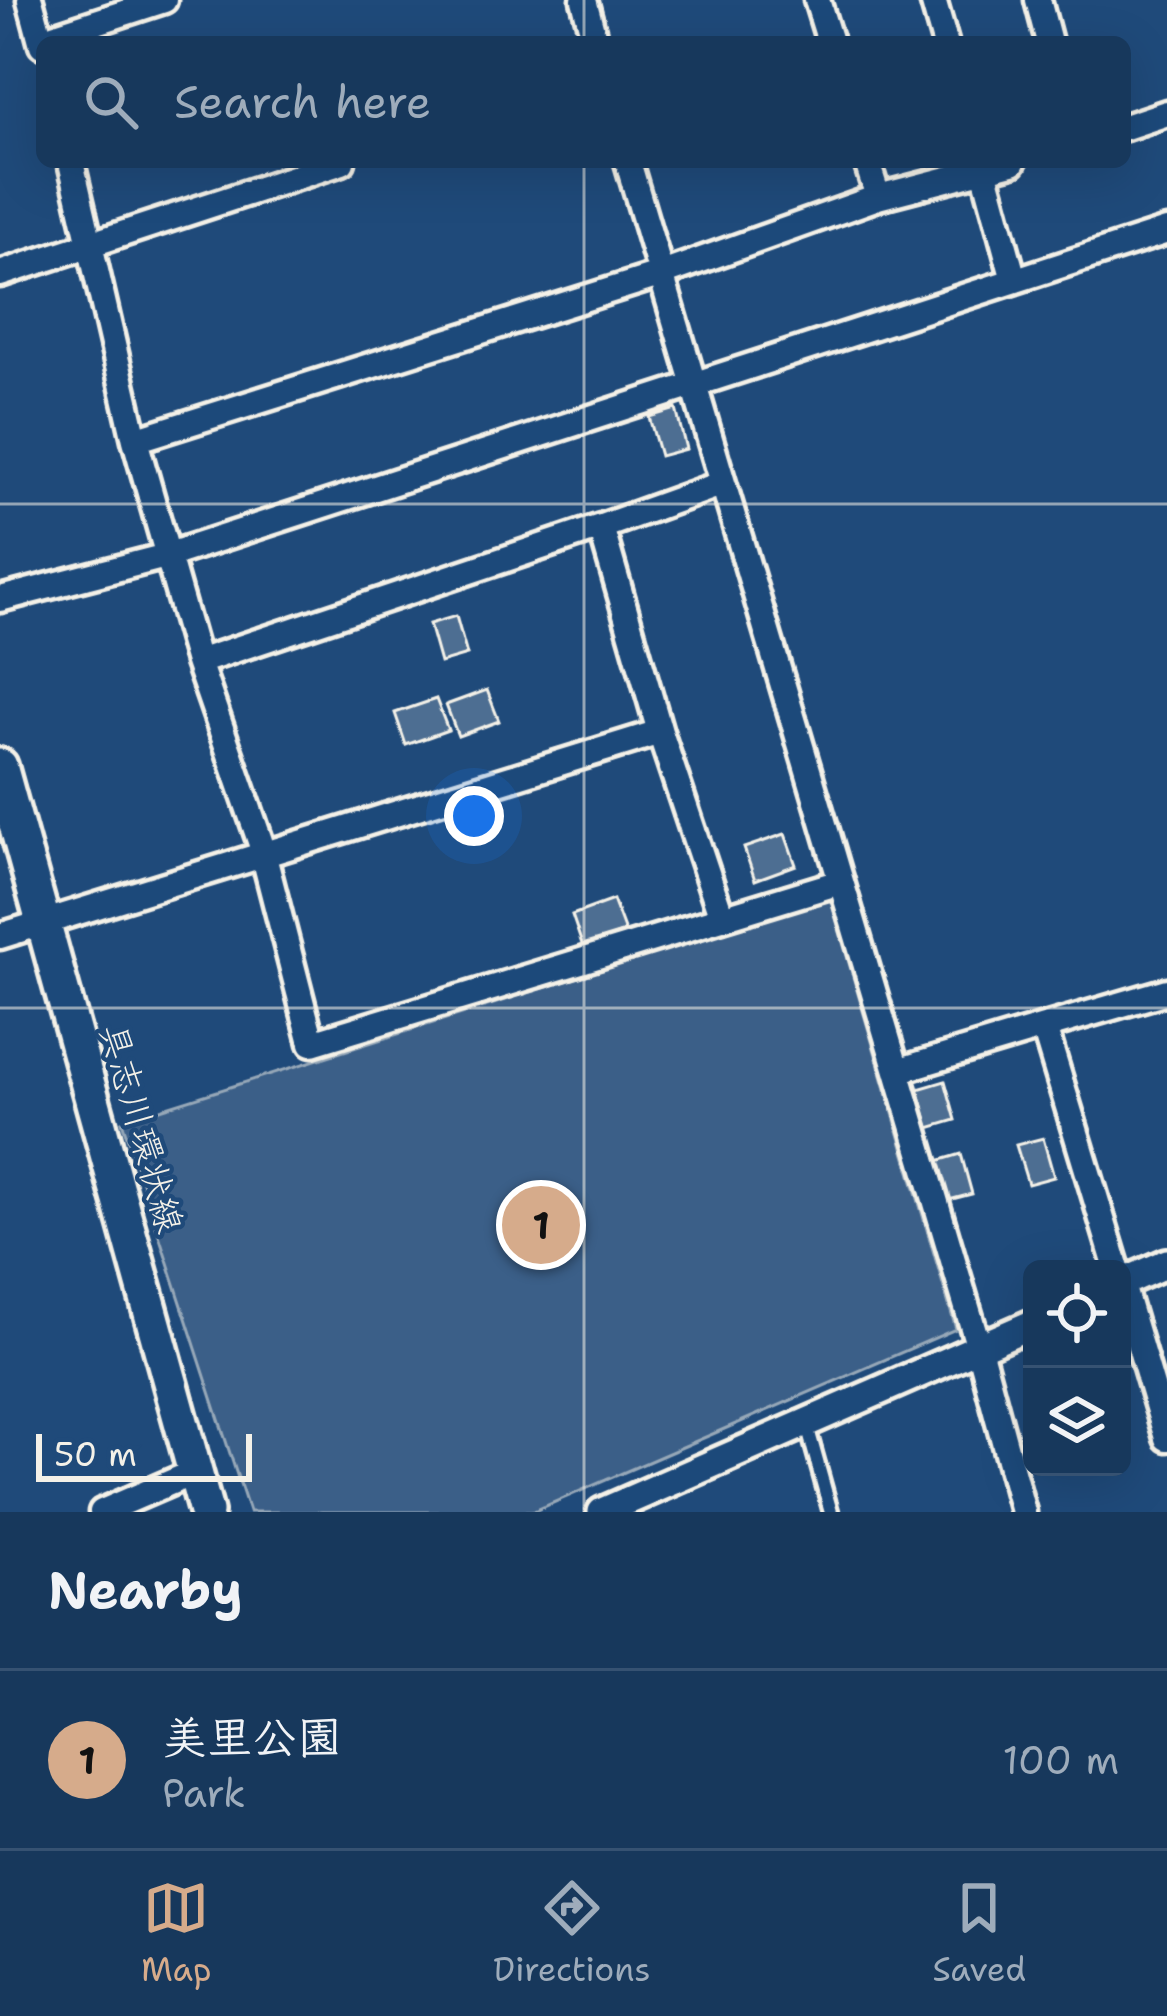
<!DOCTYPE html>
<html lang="en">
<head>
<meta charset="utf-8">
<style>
	body { margin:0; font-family:"Shantell Sans","Klee One",sans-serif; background:#244365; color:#f1f3f6 }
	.controls { position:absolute; right:36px; bottom:36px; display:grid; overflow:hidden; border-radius:18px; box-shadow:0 12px 48px #0002 }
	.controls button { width:108px; height:108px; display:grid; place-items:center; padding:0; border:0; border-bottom:3px solid #365272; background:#17385c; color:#f1f3f6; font:60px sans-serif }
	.scale { position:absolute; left:36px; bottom:30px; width:216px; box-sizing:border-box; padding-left:12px; border:6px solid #f4f1e8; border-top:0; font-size:33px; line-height:42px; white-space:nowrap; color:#f4f1e8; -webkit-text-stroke:9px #1f4a7a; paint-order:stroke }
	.you { position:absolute; left:474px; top:816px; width:42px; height:42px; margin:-30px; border:9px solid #fff; border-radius:50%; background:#1a73e8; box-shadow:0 0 0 18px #1a73e833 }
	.badge { display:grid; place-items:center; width:78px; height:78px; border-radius:50%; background:#d6ab8b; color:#111; font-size:39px; font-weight:700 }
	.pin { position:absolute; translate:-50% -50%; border:6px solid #fff; box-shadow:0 3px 12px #0006 }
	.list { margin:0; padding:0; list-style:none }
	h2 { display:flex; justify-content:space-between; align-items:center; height:156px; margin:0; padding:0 48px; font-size:51px }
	h2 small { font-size:39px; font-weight:400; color:#9eacbb }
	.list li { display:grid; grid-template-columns:78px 1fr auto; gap:36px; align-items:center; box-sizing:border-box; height:180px; padding:0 48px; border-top:3px solid #365272 }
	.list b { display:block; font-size:45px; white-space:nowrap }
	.list p { margin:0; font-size:39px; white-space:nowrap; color:#9eacbb }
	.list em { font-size:39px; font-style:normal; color:#9eacbb }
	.icon { flex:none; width:66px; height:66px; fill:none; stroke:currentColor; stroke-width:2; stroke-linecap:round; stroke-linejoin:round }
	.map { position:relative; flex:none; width:1167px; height:1512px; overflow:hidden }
	.search { position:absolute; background:#17385c; box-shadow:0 12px 48px #0002; left:36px; right:36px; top:36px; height:132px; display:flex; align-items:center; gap:30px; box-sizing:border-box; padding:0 42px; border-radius:18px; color:#9eacbb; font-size:45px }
	.sheet { height:336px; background:#17385c }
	nav { display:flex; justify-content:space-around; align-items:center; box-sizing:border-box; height:168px; border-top:3px solid #365272; background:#17385c; font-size:33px; color:#9eacbb }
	nav a { display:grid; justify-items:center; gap:6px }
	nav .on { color:#d6ab8b }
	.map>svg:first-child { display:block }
	.green { fill:#3a5f88; stroke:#97a8b8; stroke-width:3 }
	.building { fill:#4d6e92; stroke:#f4f1e8; stroke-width:3 }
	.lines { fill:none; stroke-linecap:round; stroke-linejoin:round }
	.service-casing { stroke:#f4f1e8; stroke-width:21 }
	.minor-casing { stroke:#f4f1e8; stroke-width:33 }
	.tertiary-casing { stroke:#f4f1e8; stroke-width:36 }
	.secondary-casing { stroke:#f4f1e8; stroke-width:42 }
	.service { stroke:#1f4a7a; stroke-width:12 }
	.minor { stroke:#1f4a7a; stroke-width:24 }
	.tertiary { stroke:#1f4a7a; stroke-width:27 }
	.secondary { stroke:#1f4a7a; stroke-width:33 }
	.grid { fill:none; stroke:#f4f1e8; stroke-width:3; stroke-opacity:0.55 }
	.labels { text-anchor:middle; stroke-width:9; stroke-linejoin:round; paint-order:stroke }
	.street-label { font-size:36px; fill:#f4f1e8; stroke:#1f4a7a }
</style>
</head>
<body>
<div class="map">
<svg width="1167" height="1512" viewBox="0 0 1167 1512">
	<rect width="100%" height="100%" fill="#1f4a7a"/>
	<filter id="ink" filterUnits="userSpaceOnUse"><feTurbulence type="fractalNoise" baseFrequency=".00833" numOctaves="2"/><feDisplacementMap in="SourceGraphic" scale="24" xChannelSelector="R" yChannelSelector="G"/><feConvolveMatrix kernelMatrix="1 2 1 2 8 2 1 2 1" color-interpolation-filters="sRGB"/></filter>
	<g filter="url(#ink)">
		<path class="green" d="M830,898L956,1329L532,1512H249L122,1121Z"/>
		<path class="building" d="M676,409L686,449L660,456L649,417Z
			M456,616L467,655L440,663L429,624Z
			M487,690L499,721L458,736L446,705Z
			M436,699L448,730L406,745L395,713Z
			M785,834L796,865L755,880L744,848Z
			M613,900L625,932L583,947L572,915Z
			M945,1081L956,1120L929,1128L918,1089Z
			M1043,1138L1054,1177L1028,1184L1016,1145Z
			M961,1154L972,1194L945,1201L934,1162Z"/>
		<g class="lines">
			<defs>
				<path id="service" d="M806,1422L831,1512"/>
				<path id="minor" d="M30,0L42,45
					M584,0L595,42
					M817,0L830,42
					M933,0L945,42
					M1038,0L1049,42
					M41,40L164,0
					M1125,127L1167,113
					M71,162L135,440L198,662
					M628,162L979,1348L1023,1512
					M982,162L1014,280
					M878,197L1013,162
					M0,274L342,162
					M135,440L659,275L878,197L867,162
					M601,527L721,484
					M0,599L166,556L1167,231
					M722,918L660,732L601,527L198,662L260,841L312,1043L840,882
					M0,936L660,732
					M897,1071L1044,1027
					M1117,1269L1044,1027L1167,991
					M1122,1285L1167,1438
					M102,1512L197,1471"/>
				<path id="tertiary" d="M1122,1283L1167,1263
					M602,1512L1032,1324"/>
				<path id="secondary" d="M0,766L206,1512"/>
			</defs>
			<use href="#service" class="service-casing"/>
			<use href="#minor" class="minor-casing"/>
			<use href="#tertiary" class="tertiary-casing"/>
			<use href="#secondary" class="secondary-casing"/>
			<use href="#service" class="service"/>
			<use href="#minor" class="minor"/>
			<use href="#tertiary" class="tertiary"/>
			<use href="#secondary" class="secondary"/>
		</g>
	</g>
	<path class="grid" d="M584,0V42M584,162V1512M0,504H1167M0,1008H1167"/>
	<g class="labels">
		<g class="street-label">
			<text transform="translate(142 1128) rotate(74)" y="13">具志川環状線</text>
		</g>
	</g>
</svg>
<div class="controls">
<button><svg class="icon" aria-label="locate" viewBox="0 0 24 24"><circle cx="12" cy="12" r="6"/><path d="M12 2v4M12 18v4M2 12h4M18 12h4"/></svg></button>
<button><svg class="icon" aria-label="layers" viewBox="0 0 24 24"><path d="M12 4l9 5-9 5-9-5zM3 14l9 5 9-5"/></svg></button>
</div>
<div class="scale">50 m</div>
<div class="you"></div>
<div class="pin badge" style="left:541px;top:1225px">1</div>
<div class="search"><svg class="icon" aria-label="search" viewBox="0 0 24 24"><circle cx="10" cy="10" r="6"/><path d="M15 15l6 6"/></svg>Search here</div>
</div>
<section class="sheet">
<h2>Nearby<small></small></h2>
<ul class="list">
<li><span class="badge">1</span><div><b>美里公園</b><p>Park</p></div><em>100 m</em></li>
</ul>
</section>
<nav>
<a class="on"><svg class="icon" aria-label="map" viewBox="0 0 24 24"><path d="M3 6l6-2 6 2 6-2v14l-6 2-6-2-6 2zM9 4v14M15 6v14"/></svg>Map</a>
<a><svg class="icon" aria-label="directions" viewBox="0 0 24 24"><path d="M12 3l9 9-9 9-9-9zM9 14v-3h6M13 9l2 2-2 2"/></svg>Directions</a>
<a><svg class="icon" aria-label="saved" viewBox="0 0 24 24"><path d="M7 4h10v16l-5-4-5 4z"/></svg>Saved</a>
</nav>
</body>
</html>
